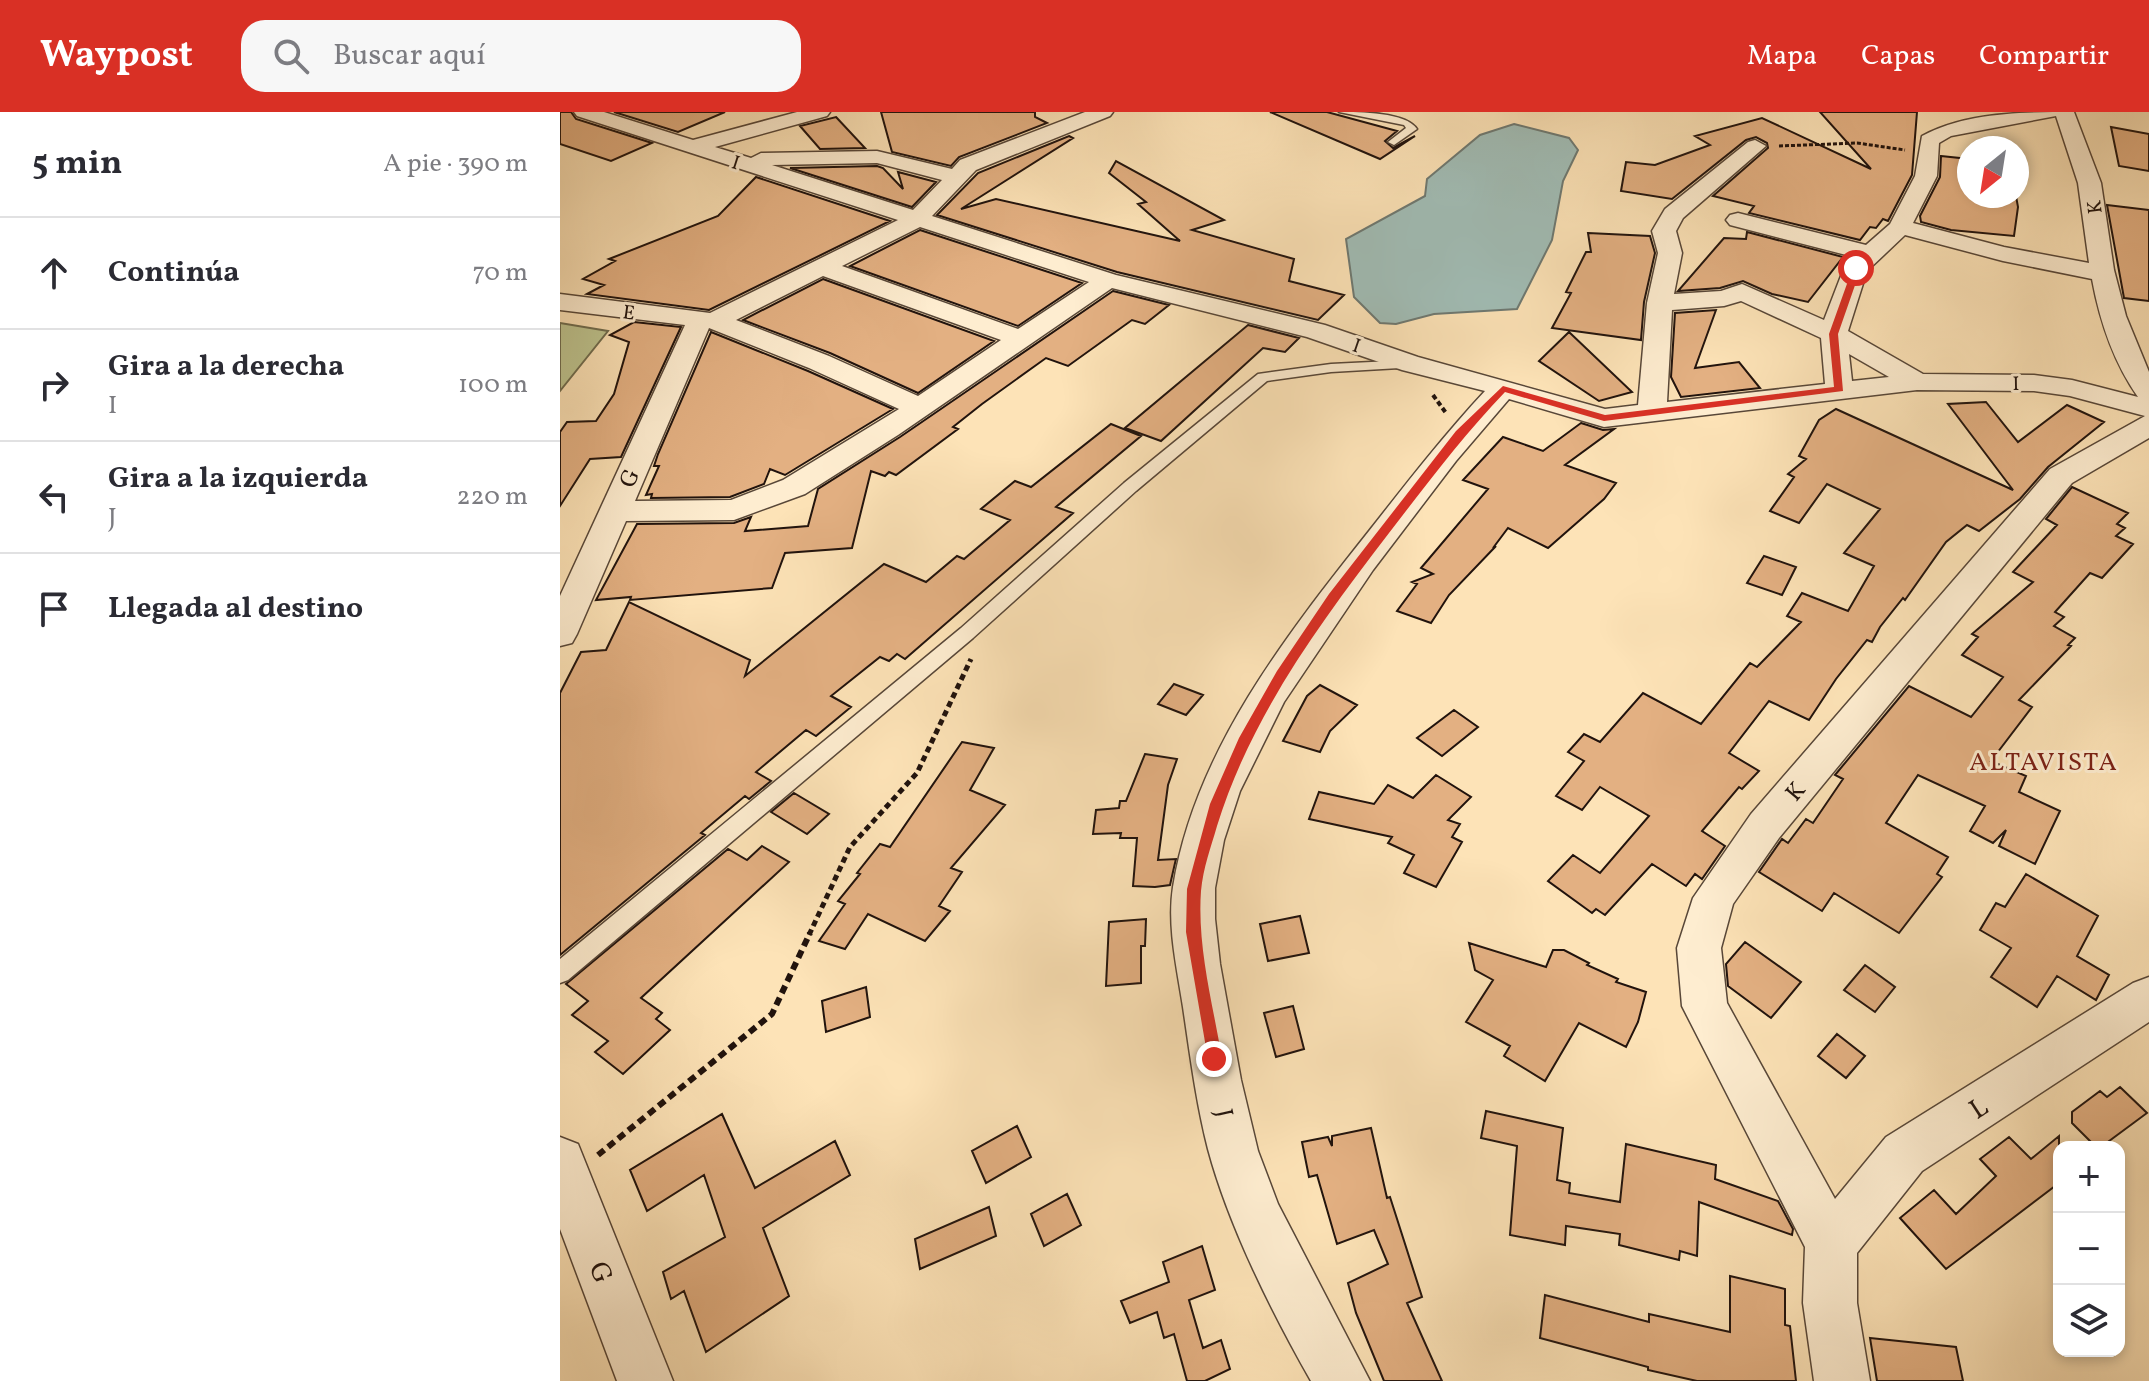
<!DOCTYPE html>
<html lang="es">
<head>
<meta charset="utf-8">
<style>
	body { margin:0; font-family:Vollkorn,serif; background:#f7f7f7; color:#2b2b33 }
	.controls { position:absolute; right:24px; bottom:24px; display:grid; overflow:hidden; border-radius:16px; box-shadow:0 4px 12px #0003 }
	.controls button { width:72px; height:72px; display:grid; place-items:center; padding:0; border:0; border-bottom:2px solid #e1e1e2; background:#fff; color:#2b2b33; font:40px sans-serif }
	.compass { position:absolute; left:1397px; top:24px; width:72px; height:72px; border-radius:50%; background:#fff; box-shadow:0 4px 12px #0003; rotate:210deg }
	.stop { position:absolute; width:24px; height:24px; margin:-18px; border:6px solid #d93025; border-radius:50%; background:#fff }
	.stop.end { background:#d93025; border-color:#fff; box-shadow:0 2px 8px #0008 }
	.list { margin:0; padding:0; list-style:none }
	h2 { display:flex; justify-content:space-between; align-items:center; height:104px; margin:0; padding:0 32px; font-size:34px }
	h2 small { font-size:26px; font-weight:400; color:#7c7c81 }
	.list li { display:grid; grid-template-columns:52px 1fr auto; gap:24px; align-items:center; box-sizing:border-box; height:112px; padding:0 32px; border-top:2px solid #e1e1e2 }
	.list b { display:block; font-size:30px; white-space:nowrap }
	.list p { margin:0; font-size:26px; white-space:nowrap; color:#7c7c81 }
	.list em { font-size:26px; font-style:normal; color:#7c7c81 }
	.icon { flex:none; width:44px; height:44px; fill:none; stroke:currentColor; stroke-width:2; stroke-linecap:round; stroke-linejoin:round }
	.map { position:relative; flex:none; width:1589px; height:1269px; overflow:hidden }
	header { display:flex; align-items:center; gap:48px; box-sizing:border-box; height:112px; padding:0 40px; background:#d93025; color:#fff }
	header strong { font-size:38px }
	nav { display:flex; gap:44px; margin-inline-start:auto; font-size:28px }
	.search { width:560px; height:72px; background:#f7f7f7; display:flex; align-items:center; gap:20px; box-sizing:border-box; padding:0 28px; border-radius:24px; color:#7c7c81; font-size:30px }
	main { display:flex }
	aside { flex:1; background:#fff }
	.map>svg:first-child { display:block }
	.green { fill:#bec48f; stroke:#706c4e; stroke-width:2 }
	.water { fill:#a1bdb6; stroke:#6e7972; stroke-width:2 }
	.building { fill:#e3b082; stroke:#21130d; stroke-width:2 }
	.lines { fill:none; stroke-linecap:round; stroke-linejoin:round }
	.lane-casing { stroke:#584738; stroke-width:3 }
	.street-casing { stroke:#584738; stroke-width:3 }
	.path-far3 { stroke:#21130d; stroke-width:3; stroke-dasharray:4 2; stroke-linecap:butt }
	.path-far2 { stroke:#21130d; stroke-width:4; stroke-dasharray:5 3; stroke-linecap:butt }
	.path-far1 { stroke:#21130d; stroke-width:5; stroke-dasharray:6 4; stroke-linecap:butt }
	.path { stroke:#21130d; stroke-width:6; stroke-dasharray:8 5; stroke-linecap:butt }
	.lane { fill:#feedd0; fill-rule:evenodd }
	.street { fill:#feedd0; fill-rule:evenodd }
	.route { fill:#d93025 }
	.labels { text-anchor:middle; stroke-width:6; stroke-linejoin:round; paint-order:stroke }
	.far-street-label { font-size:20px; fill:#21130d; stroke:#feedd0 }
	.street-label { font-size:24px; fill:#21130d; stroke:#feedd0 }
	.neighbourhood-label { font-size:26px; letter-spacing:2px; fill:#7a1f14; stroke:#feedd0 }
	.near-street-label { font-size:28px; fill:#21130d; stroke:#feedd0 }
</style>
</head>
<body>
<header>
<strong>Waypost</strong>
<div class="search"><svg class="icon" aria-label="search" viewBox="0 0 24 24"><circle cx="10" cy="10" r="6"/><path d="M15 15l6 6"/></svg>Buscar aquí</div>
<nav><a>Mapa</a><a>Capas</a><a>Compartir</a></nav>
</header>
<main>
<aside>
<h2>5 min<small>A pie · 390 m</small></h2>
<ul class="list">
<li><svg class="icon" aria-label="ahead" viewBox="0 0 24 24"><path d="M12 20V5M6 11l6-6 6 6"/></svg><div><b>Continúa</b></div><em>70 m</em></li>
<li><svg class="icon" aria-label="right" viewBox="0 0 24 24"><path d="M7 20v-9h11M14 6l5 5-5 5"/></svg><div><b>Gira a la derecha</b><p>I</p></div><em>100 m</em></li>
<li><svg class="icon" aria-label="left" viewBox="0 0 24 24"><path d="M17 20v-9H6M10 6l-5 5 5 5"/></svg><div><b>Gira a la izquierda</b><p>J</p></div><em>220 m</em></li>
<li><svg class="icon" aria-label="arrive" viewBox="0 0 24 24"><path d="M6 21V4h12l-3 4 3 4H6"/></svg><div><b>Llegada al destino</b></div></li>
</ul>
</aside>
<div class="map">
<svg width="1589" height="1269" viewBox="0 0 1589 1269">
	<rect width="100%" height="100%" fill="#fde3b7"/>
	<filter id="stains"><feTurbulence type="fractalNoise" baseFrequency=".0025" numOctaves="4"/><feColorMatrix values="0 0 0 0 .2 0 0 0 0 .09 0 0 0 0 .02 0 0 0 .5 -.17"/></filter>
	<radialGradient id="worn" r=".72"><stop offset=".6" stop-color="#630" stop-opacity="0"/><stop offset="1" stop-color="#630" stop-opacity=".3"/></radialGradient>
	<path class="green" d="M0,211L48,219L0,279Z"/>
	<path class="water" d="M954,12L1009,26L1018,38L1003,69L992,128L957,197L874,202L836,212L820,211L794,185L786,127L865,84L867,67L920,23Z"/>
	<path class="building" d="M0,0H11L16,7L92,31L51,49L0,32Z
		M54,0H165L118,20Z
		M321,0H475V5L487,11L399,45L391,54L332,40Z
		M710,0H767L837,19L825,29L833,36L855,24L820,47Z
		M1260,0H1357L1352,63L1328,109L1323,107L1316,116L1310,115L1300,128L1189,101L1194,94L1153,84L1208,36L1207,31L1196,25L1186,28L1112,87L1061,79L1066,50L1095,53L1150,33L1135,24L1202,6L1311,57Z
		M276,5L305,36L260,37L240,14Z
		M1551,15L1589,22V59L1559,54Z
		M509,24L513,26L401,97L436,87L620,129L578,92L586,90L549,61L556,49L664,108L632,118L734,147L729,169L784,183L758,208L557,160L377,103L418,61Z
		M1381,44L1409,47V84H1456L1458,95L1454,124L1391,118L1361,110L1360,104L1380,65Z
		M317,54L323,56L343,77L338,60L376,70L352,95L230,56Z
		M196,65L330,109L149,198L27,182L44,173L23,167L55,149L49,147L158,104Z
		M1547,93L1589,98V189L1564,186Z
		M360,118L522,171L458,214L290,154Z
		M1187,120L1283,145L1248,190L1212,182L1183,169L1160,176L1118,179L1164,126L1186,127Z
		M1028,121L1090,124L1095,141L1084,190L1081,228L992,216L1011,181L1006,180L1026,140H1031Z
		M263,167L434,229L358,281L270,241L183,208Z
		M553,179L609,193L585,212L572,208L508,254L486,246L422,292L393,315L398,317L336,363L329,360L325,364L311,359L292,436L225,441L212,476L70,488L71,485L36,488L77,412L174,411L191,405L185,419L248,414L258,377L340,325Z
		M1156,198L1135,256L1179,250L1200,276L1121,285L1111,265L1115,201Z
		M74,210L121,215L61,345L30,347L0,394V320L7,310L36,309L54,282L69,230L50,223Z
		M688,213L739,226L725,240L703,236L601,329L565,316Z
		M151,220L248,259L333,297L225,363L210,357L204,372L170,385L91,386L92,382L86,383L99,354H94L98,342Z
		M1009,220L1072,280L1039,289L979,249Z
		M1426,290L1458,330L1507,293L1544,310L1488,355L1460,387L1419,419L1407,413L1386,430L1345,488L1343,486L1320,515L1312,530L1307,528L1276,567L1249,608L1209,589L1169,641L1199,659L1182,677L1179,675L1142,719L1165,734L1142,767L1135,762L1126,774L1092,752L1045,803L1036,797L1032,801L988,769L1013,743L1040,761L1089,704L1040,675L1022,698L996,684L1024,649L1008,640L1024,622L1040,630L1083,581L1141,612L1190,551L1197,555L1241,510L1227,504L1242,481L1288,499L1314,454L1284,441L1320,397L1267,372L1239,411L1210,399L1234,365L1228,362L1246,347L1239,344L1259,308L1276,297L1453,378L1388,292Z
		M1021,311L1043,318L1054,317L1005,353L1056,371L1044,387L988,436L948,416L933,436L936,434L889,483L871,511L837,499L857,472L852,470L873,462L861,456L928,377L903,368L943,325L983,339Z
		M551,312L581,324L496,395L513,401L345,547L337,542L329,549L320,545L271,584L291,595L256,624L246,618L196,660L211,669L189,687L185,684L141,721L145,723L0,843V581L21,540L46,538L69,490L190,548L185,564L324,452L366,470L397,444L404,447L450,408L421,397L455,369L471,375Z
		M1512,375L1568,401L1557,412L1565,416L1556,424L1573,432L1542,466L1530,461L1495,500L1504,505L1494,514L1515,526L1508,533L1511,534L1459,588L1472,595L1431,649L1466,664L1459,680L1500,699L1475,752L1439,734L1446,718L1433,731L1410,719L1425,694L1358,663L1326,711L1388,745L1377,762L1382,765L1339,821L1274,781L1262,799L1199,760L1222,727L1228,731L1246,707L1253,711L1283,667L1275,663L1349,574L1411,605L1443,565L1402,543L1418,525L1412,522L1473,470L1453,460L1497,413L1486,407Z
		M1204,444L1236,455L1222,483L1187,471Z
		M614,572L643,583L626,603L598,592Z
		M760,573L797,593L770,619L760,640L723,629L747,584Z
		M894,598L918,615L882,644L857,626Z
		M402,630L434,636L410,678L445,693L391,756L402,760L379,794L390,799L365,829L308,802L285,837L259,829L285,792L278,789L300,762L297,761L320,732L330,735Z
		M585,642L617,647L608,673L598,748L616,747L615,751L610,773L595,775L573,774L577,726H560L561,721L533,722L536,698L559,696L560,689H566Z
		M876,663L911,685L888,708L900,712L892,725L902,730L876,775L844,761L854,743L828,731L832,725L749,707L759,680L814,692L828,673L853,686Z
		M234,681L269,702L247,722L211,700Z
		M202,734L229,750L81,886L102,901L96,907L110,918L63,962L35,940L48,929L12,903L28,889L6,872L168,737L187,748Z
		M1466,762L1538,804L1517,844L1549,863L1536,888L1497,864L1477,895L1431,865L1451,836L1420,818L1436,791L1445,795Z
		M740,804L749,841L708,849L700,812Z
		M586,807L585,834H581V871L546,874L549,810Z
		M1185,830L1241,870L1211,906L1168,874L1166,852Z
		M909,831L986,855L993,838H1004L1029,851L1027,853L1058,867L1056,870L1086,880L1078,910L1066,935L1019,911L985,969L944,944L950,934L906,910L933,868L915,858Z
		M1305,853L1335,875L1315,900L1284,878Z
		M306,875L310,905L266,920L262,889Z
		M733,894L744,937L716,945L704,901Z
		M1277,922L1305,944L1286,966L1258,944Z
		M1560,975L1587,1001L1541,1035H1536L1512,1011V1000L1540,979L1547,985Z
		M926,999L1003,1016L997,1068L1010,1071L1009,1081L1060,1090L1066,1032L1156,1053L1155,1067L1218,1089L1233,1117L1232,1123L1139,1090L1137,1144L1120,1139L1119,1148L1059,1133L1060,1122L1006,1114L1005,1133L950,1123L957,1034L921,1026Z
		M162,1002L195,1076L275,1029L290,1063L203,1116L229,1184L146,1240L124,1179L111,1187L103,1160L165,1125L144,1063L87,1099L70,1058Z
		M457,1014L471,1045L426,1071L412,1039Z
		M811,1016L827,1086L830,1085L862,1185L847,1191L882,1269H824L796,1201L788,1171L828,1152L814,1118L777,1132L757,1063L749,1065L742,1030L768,1025L772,1034V1024Z
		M1499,1024V1071L1386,1157L1340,1106L1374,1078L1396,1102L1436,1064L1420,1047L1449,1025L1471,1047Z
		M507,1082L521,1113L484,1134L471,1102Z
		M429,1095L436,1124L360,1157L355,1127Z
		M642,1134L655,1178L629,1188L643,1236L661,1228L670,1257L645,1269H627L614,1222L604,1226L597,1200L570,1211L561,1189L609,1170L603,1150Z
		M1170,1164L1225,1177V1213L1230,1214L1236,1269H1137L1088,1258V1255L980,1226L985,1183L1089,1210V1202L1170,1220Z
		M1310,1226L1396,1235L1403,1269H1317Z"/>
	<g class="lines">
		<defs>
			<path id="lane" d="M779,0C800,0 846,0 857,17L834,33L828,30L846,16L844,13Z
				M852,248L859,252L857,255L771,260L707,269L576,379L413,526L8,868L0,871V847L401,516L564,371L698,262L771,252Z"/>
			<path id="street" d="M14,0H44L133,28L237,0H270L267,4L155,35L191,46L201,41L317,39L392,57L400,48L525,0H553L550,4L416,58L372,104L556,163L765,213L858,245L1045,297L1078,293L1087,191L1098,141L1092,119L1105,97L1188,30L1195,28L1206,34L1123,106L1116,119L1122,141L1114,182L1161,179L1182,172L1264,208L1284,156L1294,145L1170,113L1166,108L1170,103L1178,101L1306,133L1330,112L1355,64L1362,24C1406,0 1464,0 1514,0L1541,71L1554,158L1566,204L1589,260V326L1512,371L1219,726L1173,792L1161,836L1167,891L1275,1087L1326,1025L1573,871L1589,865V910L1362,1059L1297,1141V1191L1310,1269H1254L1243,1191L1245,1135L1122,894L1117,836L1133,786L1191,702L1490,357L1585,304L1510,284L1474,279L1357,278L1044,315L949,287L896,349L813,458L724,590L680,679L664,728L655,776V807L660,852L681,968L698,1039L718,1092L810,1269H751C712,1201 668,1112 648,1037C636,990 630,942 623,895C617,856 607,814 613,775C635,637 729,520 813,414C849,368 885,322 925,279L842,258L747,225L552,176L338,323L245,382L174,408L66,409L17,522L12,531L0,534V484L125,213L0,198V182L150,201L338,108L17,4ZM1496,4L1518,71L1529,151L1444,135L1353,111L1377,64L1379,31L1391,24ZM317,51L382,68L353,98L212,53ZM360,115L529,170L458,217L282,154ZM1345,123L1443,149L1532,167C1540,210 1553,249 1578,285L1512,268L1474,263L1363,262L1288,219L1307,159ZM263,164L441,228L358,284L269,244L176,208ZM1181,189L1261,226L1265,272L1107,290L1112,198L1164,194ZM149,216L249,256L339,297L223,368L171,388L75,389ZM1289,242L1329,265L1292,269Z
				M0,1025L18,1032L113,1269H57L0,1117Z"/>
		</defs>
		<use href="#lane" class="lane-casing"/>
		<use href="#street" class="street-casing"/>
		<path class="path-far3" d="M1219,34L1297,31L1345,38"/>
		<path class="path-far2" d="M873,283L886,301"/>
		<path class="path-far1" d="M249,823L290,735L357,661L411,547"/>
		<path class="path" d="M38,1043L212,902L250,821"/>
		<use href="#lane" class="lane"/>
		<use href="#street" class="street"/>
	</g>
	<path class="route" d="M1293,155L1301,156L1278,222L1283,279L1044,309L945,280C902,325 866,373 829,421C760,511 691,604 657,714C651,735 643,756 641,779C637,835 653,892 662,947L660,953H649L626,820L627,777L650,692L679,626L717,559L769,482L896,319L943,274L1045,303L1274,275L1269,222Z"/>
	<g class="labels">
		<g class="far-street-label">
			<text transform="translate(176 50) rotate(18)" y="7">I</text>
			<text transform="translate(1534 95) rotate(-97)" y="7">K</text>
			<text transform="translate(69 200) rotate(8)" y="7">E</text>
			<text transform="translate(797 233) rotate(19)" y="7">I</text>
			<text transform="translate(1456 271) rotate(-1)" y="7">I</text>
		</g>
		<g class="street-label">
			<text transform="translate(69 366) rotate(-66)" y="8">G</text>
			<text transform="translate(1235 679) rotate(-50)" y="8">K</text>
			<text transform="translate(665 1001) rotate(78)" y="8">J</text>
		</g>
		<g class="neighbourhood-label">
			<text x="1484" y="658">ALTAVISTA</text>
		</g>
		<g class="near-street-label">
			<text transform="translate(1418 995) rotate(-33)" y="10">L</text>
			<text transform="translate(42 1160) rotate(69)" y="10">G</text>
		</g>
	</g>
	<rect width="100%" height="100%" filter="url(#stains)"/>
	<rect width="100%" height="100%" fill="url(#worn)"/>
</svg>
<div class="controls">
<button>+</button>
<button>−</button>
<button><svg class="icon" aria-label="layers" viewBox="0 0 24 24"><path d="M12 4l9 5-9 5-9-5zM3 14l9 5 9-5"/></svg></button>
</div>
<svg class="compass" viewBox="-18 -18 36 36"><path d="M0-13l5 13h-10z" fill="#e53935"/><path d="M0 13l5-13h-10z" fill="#7c7c81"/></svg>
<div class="stop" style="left:1296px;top:156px"></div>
<div class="stop end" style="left:654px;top:947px"></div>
</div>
</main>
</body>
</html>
